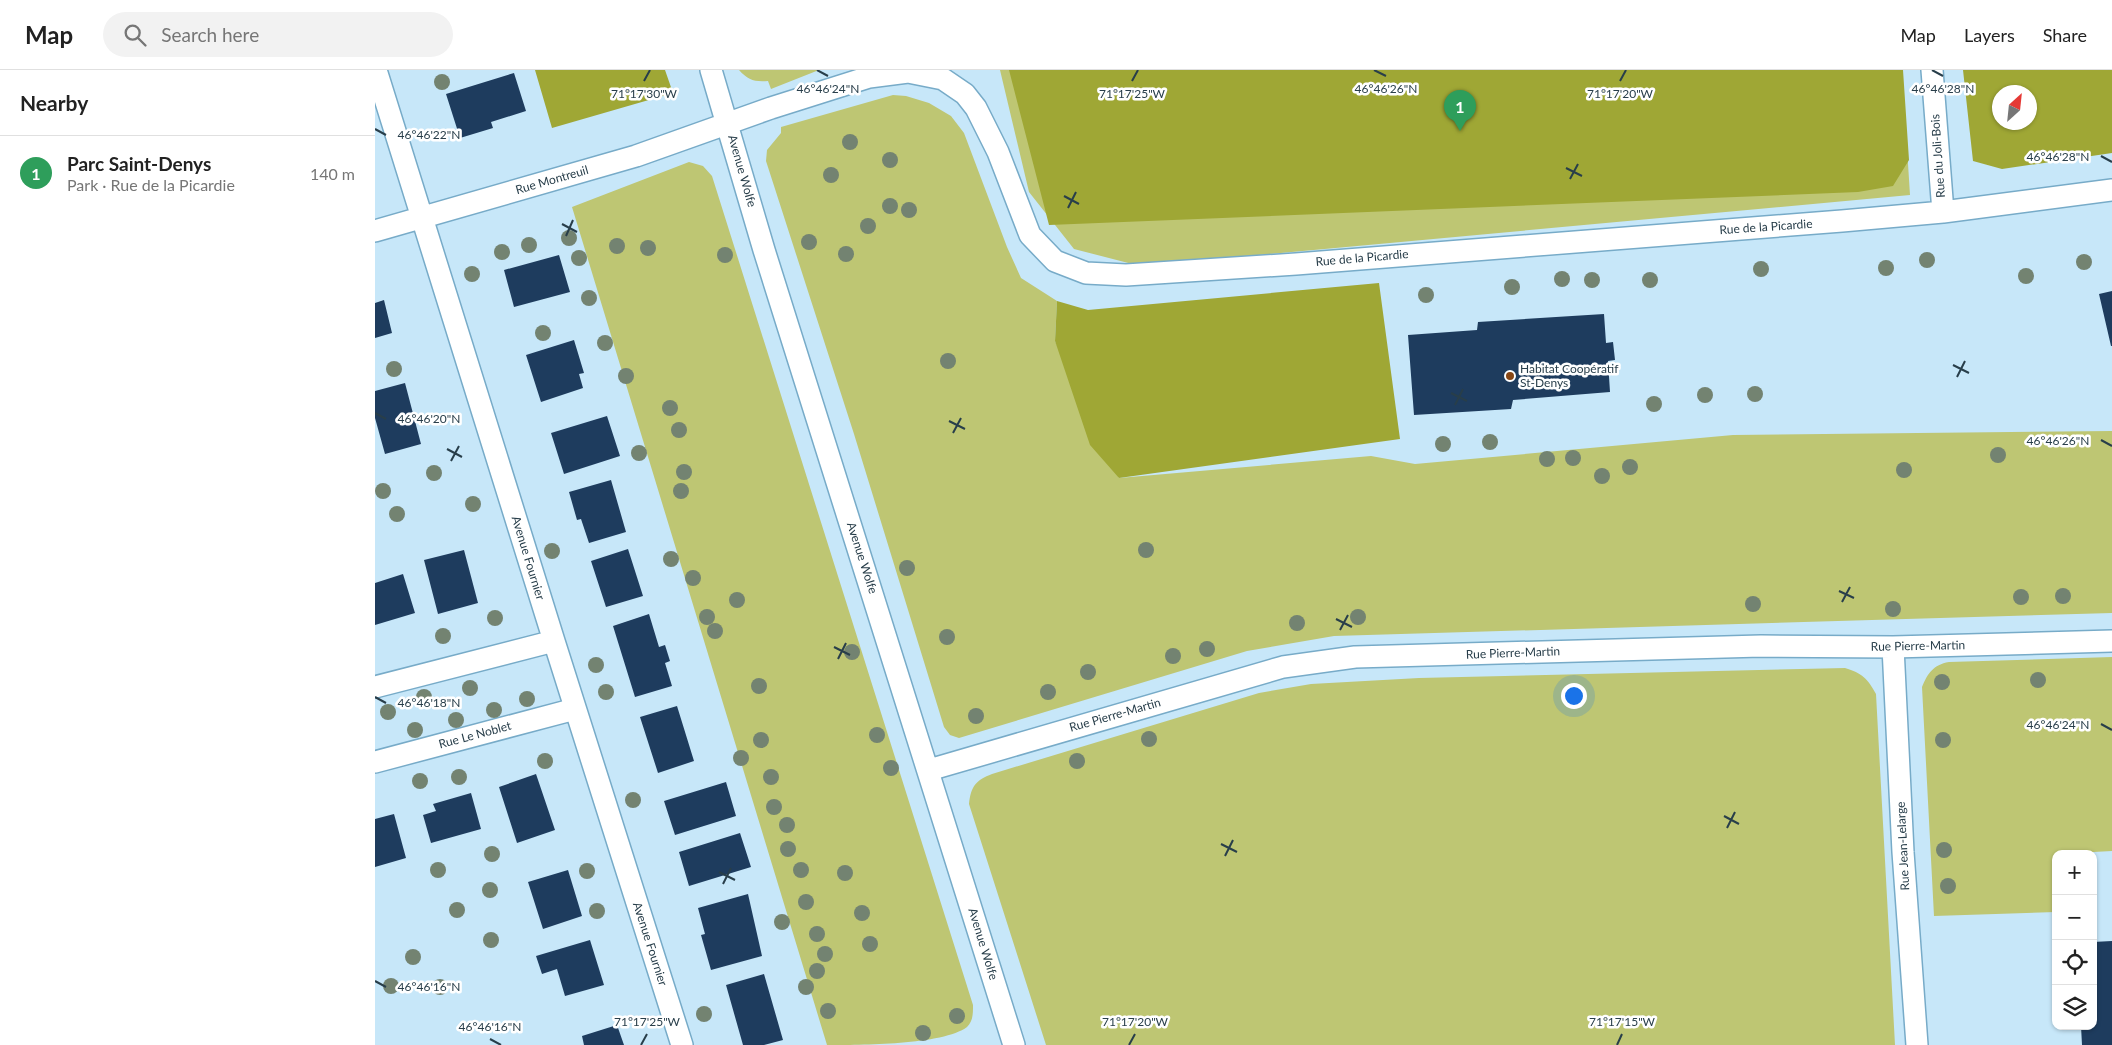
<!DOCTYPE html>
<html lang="en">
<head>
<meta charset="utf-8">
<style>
	body { margin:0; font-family:Lato,sans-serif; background:#f2f2f2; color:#222 }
	.controls { position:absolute; right:15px; bottom:15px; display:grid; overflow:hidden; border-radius:10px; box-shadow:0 1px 4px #0004 }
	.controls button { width:45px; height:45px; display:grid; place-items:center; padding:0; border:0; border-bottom:1px solid #e0e0e0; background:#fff; color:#222; font:25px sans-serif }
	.compass { position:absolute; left:1617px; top:15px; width:45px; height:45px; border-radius:50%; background:#fff; box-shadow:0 1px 4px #0004; rotate:27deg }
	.you { position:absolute; left:1198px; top:625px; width:18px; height:18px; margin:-12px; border:4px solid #fff; border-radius:50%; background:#1a73e8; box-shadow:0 0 0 8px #1a73e833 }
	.badge { display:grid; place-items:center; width:32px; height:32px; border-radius:50%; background:#2563eb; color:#fff; font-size:16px; font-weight:700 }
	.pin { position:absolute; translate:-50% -41px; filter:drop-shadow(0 1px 2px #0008) }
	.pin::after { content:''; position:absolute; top:26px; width:18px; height:15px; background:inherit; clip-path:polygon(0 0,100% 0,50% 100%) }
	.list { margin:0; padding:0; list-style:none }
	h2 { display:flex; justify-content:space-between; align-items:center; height:65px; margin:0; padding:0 20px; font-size:21px }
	h2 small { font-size:16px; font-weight:400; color:#767676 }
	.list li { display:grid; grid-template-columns:32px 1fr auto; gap:15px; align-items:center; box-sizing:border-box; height:75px; padding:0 20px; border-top:1px solid #e0e0e0 }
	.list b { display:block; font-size:19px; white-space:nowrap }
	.list p { margin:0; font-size:16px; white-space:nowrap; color:#767676 }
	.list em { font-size:16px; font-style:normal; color:#767676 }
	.icon { flex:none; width:28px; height:28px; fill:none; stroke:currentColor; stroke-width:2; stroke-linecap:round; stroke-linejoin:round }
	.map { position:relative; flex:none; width:1737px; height:975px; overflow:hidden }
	header { display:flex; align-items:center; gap:30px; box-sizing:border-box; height:70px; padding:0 25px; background:#fff; border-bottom:1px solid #e0e0e0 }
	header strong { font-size:24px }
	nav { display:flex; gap:28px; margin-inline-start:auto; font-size:18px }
	.search { width:350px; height:45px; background:#f2f2f2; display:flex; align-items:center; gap:12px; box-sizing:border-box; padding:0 18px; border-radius:28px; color:#767676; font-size:19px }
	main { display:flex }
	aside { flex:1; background:#fff }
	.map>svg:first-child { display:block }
	.green { fill:#bec673 }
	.forest { fill:#9fa735; fill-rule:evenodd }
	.building { fill:#1e3c5e }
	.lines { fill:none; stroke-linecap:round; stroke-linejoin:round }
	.street-casing { stroke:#77abc8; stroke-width:24 }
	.street { stroke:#fff; stroke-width:21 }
	.tree { fill:#738371 }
	.ticks { fill:none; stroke:#283e4a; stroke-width:2 }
	.poi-dot { fill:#874613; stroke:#fff; stroke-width:2 }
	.labels { text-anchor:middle; stroke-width:5; stroke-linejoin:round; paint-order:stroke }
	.street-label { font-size:12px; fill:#283e4a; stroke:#fff }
	.poi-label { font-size:12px; fill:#283e4a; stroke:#fff; text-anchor:start }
	.ticks-label { font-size:12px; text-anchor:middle; fill:#283e4a; stroke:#fff; stroke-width:5; stroke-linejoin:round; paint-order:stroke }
</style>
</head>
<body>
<header>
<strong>Map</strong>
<div class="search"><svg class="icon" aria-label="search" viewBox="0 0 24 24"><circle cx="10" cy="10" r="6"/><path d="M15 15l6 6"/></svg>Search here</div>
<nav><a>Map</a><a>Layers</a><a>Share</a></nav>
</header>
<main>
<aside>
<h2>Nearby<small></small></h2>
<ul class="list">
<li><span class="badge" style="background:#2e9e5b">1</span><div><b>Parc Saint-Denys</b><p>Park · Rue de la Picardie</p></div><em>140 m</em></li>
</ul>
</aside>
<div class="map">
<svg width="1737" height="975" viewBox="0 0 1737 975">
	<rect width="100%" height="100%" fill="#c7e7f9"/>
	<path class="green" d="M364,0H444L396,19L393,11C379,12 373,10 364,0Z
		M625,0H1527L1535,125L765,196L699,179L654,122Z
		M518,25L531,26L554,33L576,46L589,63L632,177L646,208L682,231L680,271L744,408L996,386L1040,394L1358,365L1737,361V543L959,566L872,581L584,668L575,665L569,657L479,364L391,91L392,80L406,63V57Z
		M314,92L328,96L337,106L598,935C598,944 598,951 592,957C568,975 485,975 452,975L197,137Z
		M1737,587V781L1681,784V842L1559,846L1547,617C1553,603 1558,595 1574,592Z
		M1470,598C1487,603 1493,609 1501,624L1520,975H671L594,734C596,716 601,710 617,704L884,623L936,614L1044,608Z"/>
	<path class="forest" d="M160,0H290L298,23L177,58Z
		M634,0H1528L1534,90L1518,116L1483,122L674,155Z
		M1588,0H1737V83L1627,99L1598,91ZM1654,22V52H1624V22Z
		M1004,213L1025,369L744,408L715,375L680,271L682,231L713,240Z"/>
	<path class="building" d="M139,3L151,41L116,52L118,58L85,68L71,24Z
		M184,185L195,222L139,237L129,200Z
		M1737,221V276H1736L1724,224Z
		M9,230L17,263L0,268V233Z
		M1229,244L1231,273L1238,272L1240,290L1233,291L1235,322L1138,330L1136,339L1039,345L1033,265L1102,260L1103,252Z
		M199,270L209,303L204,304L208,318L166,332L151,285Z
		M30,313L46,374L10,384L0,348V321Z
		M232,346L245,386L189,404L176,363Z
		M236,410L251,462L214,473L206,449L202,450L194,422Z
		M253,479L268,526L231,537L216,491Z
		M89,480L103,533L63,544L49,490Z
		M28,504L40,543L0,555V513Z
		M274,544L284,577L290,575L295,591L290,593L297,616L260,627L238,556Z
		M302,636L319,691L283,703L265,647Z
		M161,704L180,760L142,773L124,717Z
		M351,712L361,746L300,765L289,731Z
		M96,723L106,759L56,773L48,745L61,741L58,734Z
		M19,744L31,788L0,797V749Z
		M365,763L376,797L314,816L304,782Z
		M193,800L207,846L168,859L153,812Z
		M373,824L387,886L336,900L326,865L330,864L323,838Z
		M215,870L229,915L190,926L182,899L167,904L161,886Z
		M1737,871V975H1707L1706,956H1718V872Z
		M389,904L408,970L389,975H368L351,915Z
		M242,955L249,975H209L207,966Z"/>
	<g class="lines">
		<defs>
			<path id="street" d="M1,0L179,571L307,975
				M336,0L389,180L639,975
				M1557,0L1568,142
				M0,161L261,86L396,38L494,7L533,2L568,9L590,24L601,38L623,82L655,165L680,191L711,203L751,205L921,194L1467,151L1568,142L1737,120
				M1518,577L1528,782L1542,975
				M0,617L179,571
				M0,692L200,639
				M554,700L908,597L980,587L1386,576L1518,577L1737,571"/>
		</defs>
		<use href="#street" class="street-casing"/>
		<use href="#street" class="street"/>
	</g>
	<g class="tree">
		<circle cx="67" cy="12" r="8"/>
		<circle cx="475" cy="72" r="8"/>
		<circle cx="515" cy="90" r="8"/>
		<circle cx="456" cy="105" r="8"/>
		<circle cx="515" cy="136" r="8"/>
		<circle cx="534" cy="140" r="8"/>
		<circle cx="493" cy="156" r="8"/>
		<circle cx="194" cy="168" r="8"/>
		<circle cx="434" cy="172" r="8"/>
		<circle cx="154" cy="175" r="8"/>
		<circle cx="242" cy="176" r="8"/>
		<circle cx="273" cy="178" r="8"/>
		<circle cx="127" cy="182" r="8"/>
		<circle cx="471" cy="184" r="8"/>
		<circle cx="350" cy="185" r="8"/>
		<circle cx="204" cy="188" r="8"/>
		<circle cx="1552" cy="190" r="8"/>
		<circle cx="1709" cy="192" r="8"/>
		<circle cx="1511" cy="198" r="8"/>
		<circle cx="1386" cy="199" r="8"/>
		<circle cx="97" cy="204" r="8"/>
		<circle cx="1651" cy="206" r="8"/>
		<circle cx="1187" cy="209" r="8"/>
		<circle cx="1217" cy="210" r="8"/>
		<circle cx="1275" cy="210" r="8"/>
		<circle cx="1137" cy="217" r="8"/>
		<circle cx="1051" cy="225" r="8"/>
		<circle cx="214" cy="228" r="8"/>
		<circle cx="168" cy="263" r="8"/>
		<circle cx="230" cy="273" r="8"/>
		<circle cx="573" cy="291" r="8"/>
		<circle cx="19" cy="299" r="8"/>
		<circle cx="251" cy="306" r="8"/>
		<circle cx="1380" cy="324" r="8"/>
		<circle cx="1330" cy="325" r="8"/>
		<circle cx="1279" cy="334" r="8"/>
		<circle cx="295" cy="338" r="8"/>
		<circle cx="304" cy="360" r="8"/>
		<circle cx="1115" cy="372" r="8"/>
		<circle cx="1068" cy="374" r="8"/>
		<circle cx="264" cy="383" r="8"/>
		<circle cx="1623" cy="385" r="8"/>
		<circle cx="1198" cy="388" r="8"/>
		<circle cx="1172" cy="389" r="8"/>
		<circle cx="1255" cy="397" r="8"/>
		<circle cx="1529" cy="400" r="8"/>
		<circle cx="309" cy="402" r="8"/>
		<circle cx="59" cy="403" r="8"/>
		<circle cx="1227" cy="406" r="8"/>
		<circle cx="8" cy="421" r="8"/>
		<circle cx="306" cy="421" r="8"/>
		<circle cx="98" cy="434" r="8"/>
		<circle cx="22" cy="444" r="8"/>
		<circle cx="771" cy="480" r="8"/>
		<circle cx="177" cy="481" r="8"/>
		<circle cx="296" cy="489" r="8"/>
		<circle cx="532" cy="498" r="8"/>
		<circle cx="318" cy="508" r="8"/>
		<circle cx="1688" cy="526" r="8"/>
		<circle cx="1646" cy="527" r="8"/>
		<circle cx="362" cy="530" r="8"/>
		<circle cx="1378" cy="534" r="8"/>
		<circle cx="1518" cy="539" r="8"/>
		<circle cx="332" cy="547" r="8"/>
		<circle cx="983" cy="547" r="8"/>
		<circle cx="120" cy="548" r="8"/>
		<circle cx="922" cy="553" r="8"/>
		<circle cx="340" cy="561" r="8"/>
		<circle cx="68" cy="566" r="8"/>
		<circle cx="572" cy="567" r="8"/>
		<circle cx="832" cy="579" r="8"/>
		<circle cx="477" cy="582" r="8"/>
		<circle cx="798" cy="586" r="8"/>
		<circle cx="221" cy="595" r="8"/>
		<circle cx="713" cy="602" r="8"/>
		<circle cx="1663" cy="610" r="8"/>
		<circle cx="1567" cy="612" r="8"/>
		<circle cx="384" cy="616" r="8"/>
		<circle cx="95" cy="618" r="8"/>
		<circle cx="231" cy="622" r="8"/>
		<circle cx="673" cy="622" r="8"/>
		<circle cx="49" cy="627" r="8"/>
		<circle cx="152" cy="629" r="8"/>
		<circle cx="119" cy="640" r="8"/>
		<circle cx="13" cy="642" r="8"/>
		<circle cx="601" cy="646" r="8"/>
		<circle cx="81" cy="650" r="8"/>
		<circle cx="40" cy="660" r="8"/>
		<circle cx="502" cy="665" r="8"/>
		<circle cx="774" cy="669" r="8"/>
		<circle cx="386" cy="670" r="8"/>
		<circle cx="1568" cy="670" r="8"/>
		<circle cx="366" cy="688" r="8"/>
		<circle cx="170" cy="691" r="8"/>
		<circle cx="702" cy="691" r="8"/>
		<circle cx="516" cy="698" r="8"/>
		<circle cx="84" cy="707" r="8"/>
		<circle cx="396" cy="707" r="8"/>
		<circle cx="45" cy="711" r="8"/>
		<circle cx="258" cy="730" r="8"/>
		<circle cx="399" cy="737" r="8"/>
		<circle cx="412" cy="755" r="8"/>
		<circle cx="413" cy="779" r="8"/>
		<circle cx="1569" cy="780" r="8"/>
		<circle cx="117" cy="784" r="8"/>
		<circle cx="63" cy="800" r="8"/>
		<circle cx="426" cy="800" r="8"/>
		<circle cx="212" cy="801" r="8"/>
		<circle cx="470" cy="803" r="8"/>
		<circle cx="1573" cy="816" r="8"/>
		<circle cx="115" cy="820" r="8"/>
		<circle cx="431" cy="832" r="8"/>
		<circle cx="82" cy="840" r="8"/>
		<circle cx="222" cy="841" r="8"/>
		<circle cx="487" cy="843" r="8"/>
		<circle cx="407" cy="852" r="8"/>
		<circle cx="442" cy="864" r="8"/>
		<circle cx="116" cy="870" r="8"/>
		<circle cx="495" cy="874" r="8"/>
		<circle cx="450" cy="884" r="8"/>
		<circle cx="38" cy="887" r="8"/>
		<circle cx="442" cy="901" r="8"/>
		<circle cx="16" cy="916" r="8"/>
		<circle cx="65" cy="917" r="8"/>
		<circle cx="431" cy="917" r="8"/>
		<circle cx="453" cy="941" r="8"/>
		<circle cx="329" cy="944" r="8"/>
		<circle cx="582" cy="946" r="8"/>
		<circle cx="548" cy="963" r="8"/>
	</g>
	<path class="ticks" d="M442,0L453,6M999,0L1011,6M1557,0L1568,6M269,11L275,0M757,11L763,0M1245,11L1251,0M0,59L11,65M1726,86L1737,92M1191,98L1207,106M1195,109L1203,94M689,126L704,134M693,138L701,122M187,154L202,162M191,166L198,150M1578,295L1594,303M1582,307L1590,291M1076,323L1092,331M1080,335L1088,319M0,343L11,349M574,351L590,359M578,363L586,348M1726,370L1737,376M72,379L87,387M76,391L84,376M1464,521L1479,528M1467,532L1475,517M961,549L977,557M965,560L973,545M459,577L475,585M463,589L471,573M0,627L11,633M1726,654L1737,660M1349,746L1364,754M1352,758L1360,742M846,774L862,782M850,786L858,770M344,802L360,810M348,814L356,798M0,911L11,917M115,969L126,975M266,975L272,964M754,975L760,964M1242,975L1247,964"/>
	<circle class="poi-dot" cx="1135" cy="306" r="5"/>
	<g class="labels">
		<g class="street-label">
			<text transform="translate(1563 86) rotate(-94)" y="4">Rue du Joli-Bois</text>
			<text transform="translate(367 101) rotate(74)" y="4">Avenue Wolfe</text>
			<text transform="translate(177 110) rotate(-16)" y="4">Rue Montreuil</text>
			<text transform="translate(1391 157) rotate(-4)" y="4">Rue de la Picardie</text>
			<text transform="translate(987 188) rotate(-5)" y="4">Rue de la Picardie</text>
			<text transform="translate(153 488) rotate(73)" y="4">Avenue Fournier</text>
			<text transform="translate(487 488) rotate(72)" y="4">Avenue Wolfe</text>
			<text transform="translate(1543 576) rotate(-1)" y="4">Rue Pierre-Martin</text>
			<text transform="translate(1138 583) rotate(-2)" y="4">Rue Pierre-Martin</text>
			<text transform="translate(740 645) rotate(-16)" y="4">Rue Pierre-Martin</text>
			<text transform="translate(100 665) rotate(-15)" y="4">Rue Le Noblet</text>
			<text transform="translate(1528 776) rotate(-93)" y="4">Rue Jean-Lelarge</text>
			<text transform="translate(275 874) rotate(72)" y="4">Avenue Fournier</text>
			<text transform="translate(608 874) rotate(73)" y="4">Avenue Wolfe</text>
		</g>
		<g class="poi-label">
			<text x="1145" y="303">Habitat Coopératif<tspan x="1145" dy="14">St-Denys</tspan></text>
		</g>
	</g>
	<g class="ticks-label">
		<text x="453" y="23">46°46'24"N</text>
		<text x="1011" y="23">46°46'26"N</text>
		<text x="1568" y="23">46°46'28"N</text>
		<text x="269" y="28">71°17'30"W</text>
		<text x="757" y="28">71°17'25"W</text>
		<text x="1245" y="28">71°17'20"W</text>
		<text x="54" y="69">46°46'22"N</text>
		<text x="1683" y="91">46°46'28"N</text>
		<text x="54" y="353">46°46'20"N</text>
		<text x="1683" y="375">46°46'26"N</text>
		<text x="54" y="637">46°46'18"N</text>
		<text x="1683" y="659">46°46'24"N</text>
		<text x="54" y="921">46°46'16"N</text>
		<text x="272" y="956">71°17'25"W</text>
		<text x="760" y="956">71°17'20"W</text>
		<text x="1247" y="956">71°17'15"W</text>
		<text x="115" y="961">46°46'16"N</text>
	</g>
</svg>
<div class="controls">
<button>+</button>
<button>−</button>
<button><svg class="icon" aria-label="locate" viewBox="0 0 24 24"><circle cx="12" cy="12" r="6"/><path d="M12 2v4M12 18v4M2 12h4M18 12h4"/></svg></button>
<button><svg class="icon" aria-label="layers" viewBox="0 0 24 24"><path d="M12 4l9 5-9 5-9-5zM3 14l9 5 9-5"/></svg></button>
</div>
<svg class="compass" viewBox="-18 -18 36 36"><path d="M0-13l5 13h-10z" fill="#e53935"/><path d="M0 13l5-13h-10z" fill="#767676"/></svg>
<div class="you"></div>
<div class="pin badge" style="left:1085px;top:61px;background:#2e9e5b">1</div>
</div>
</main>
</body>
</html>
